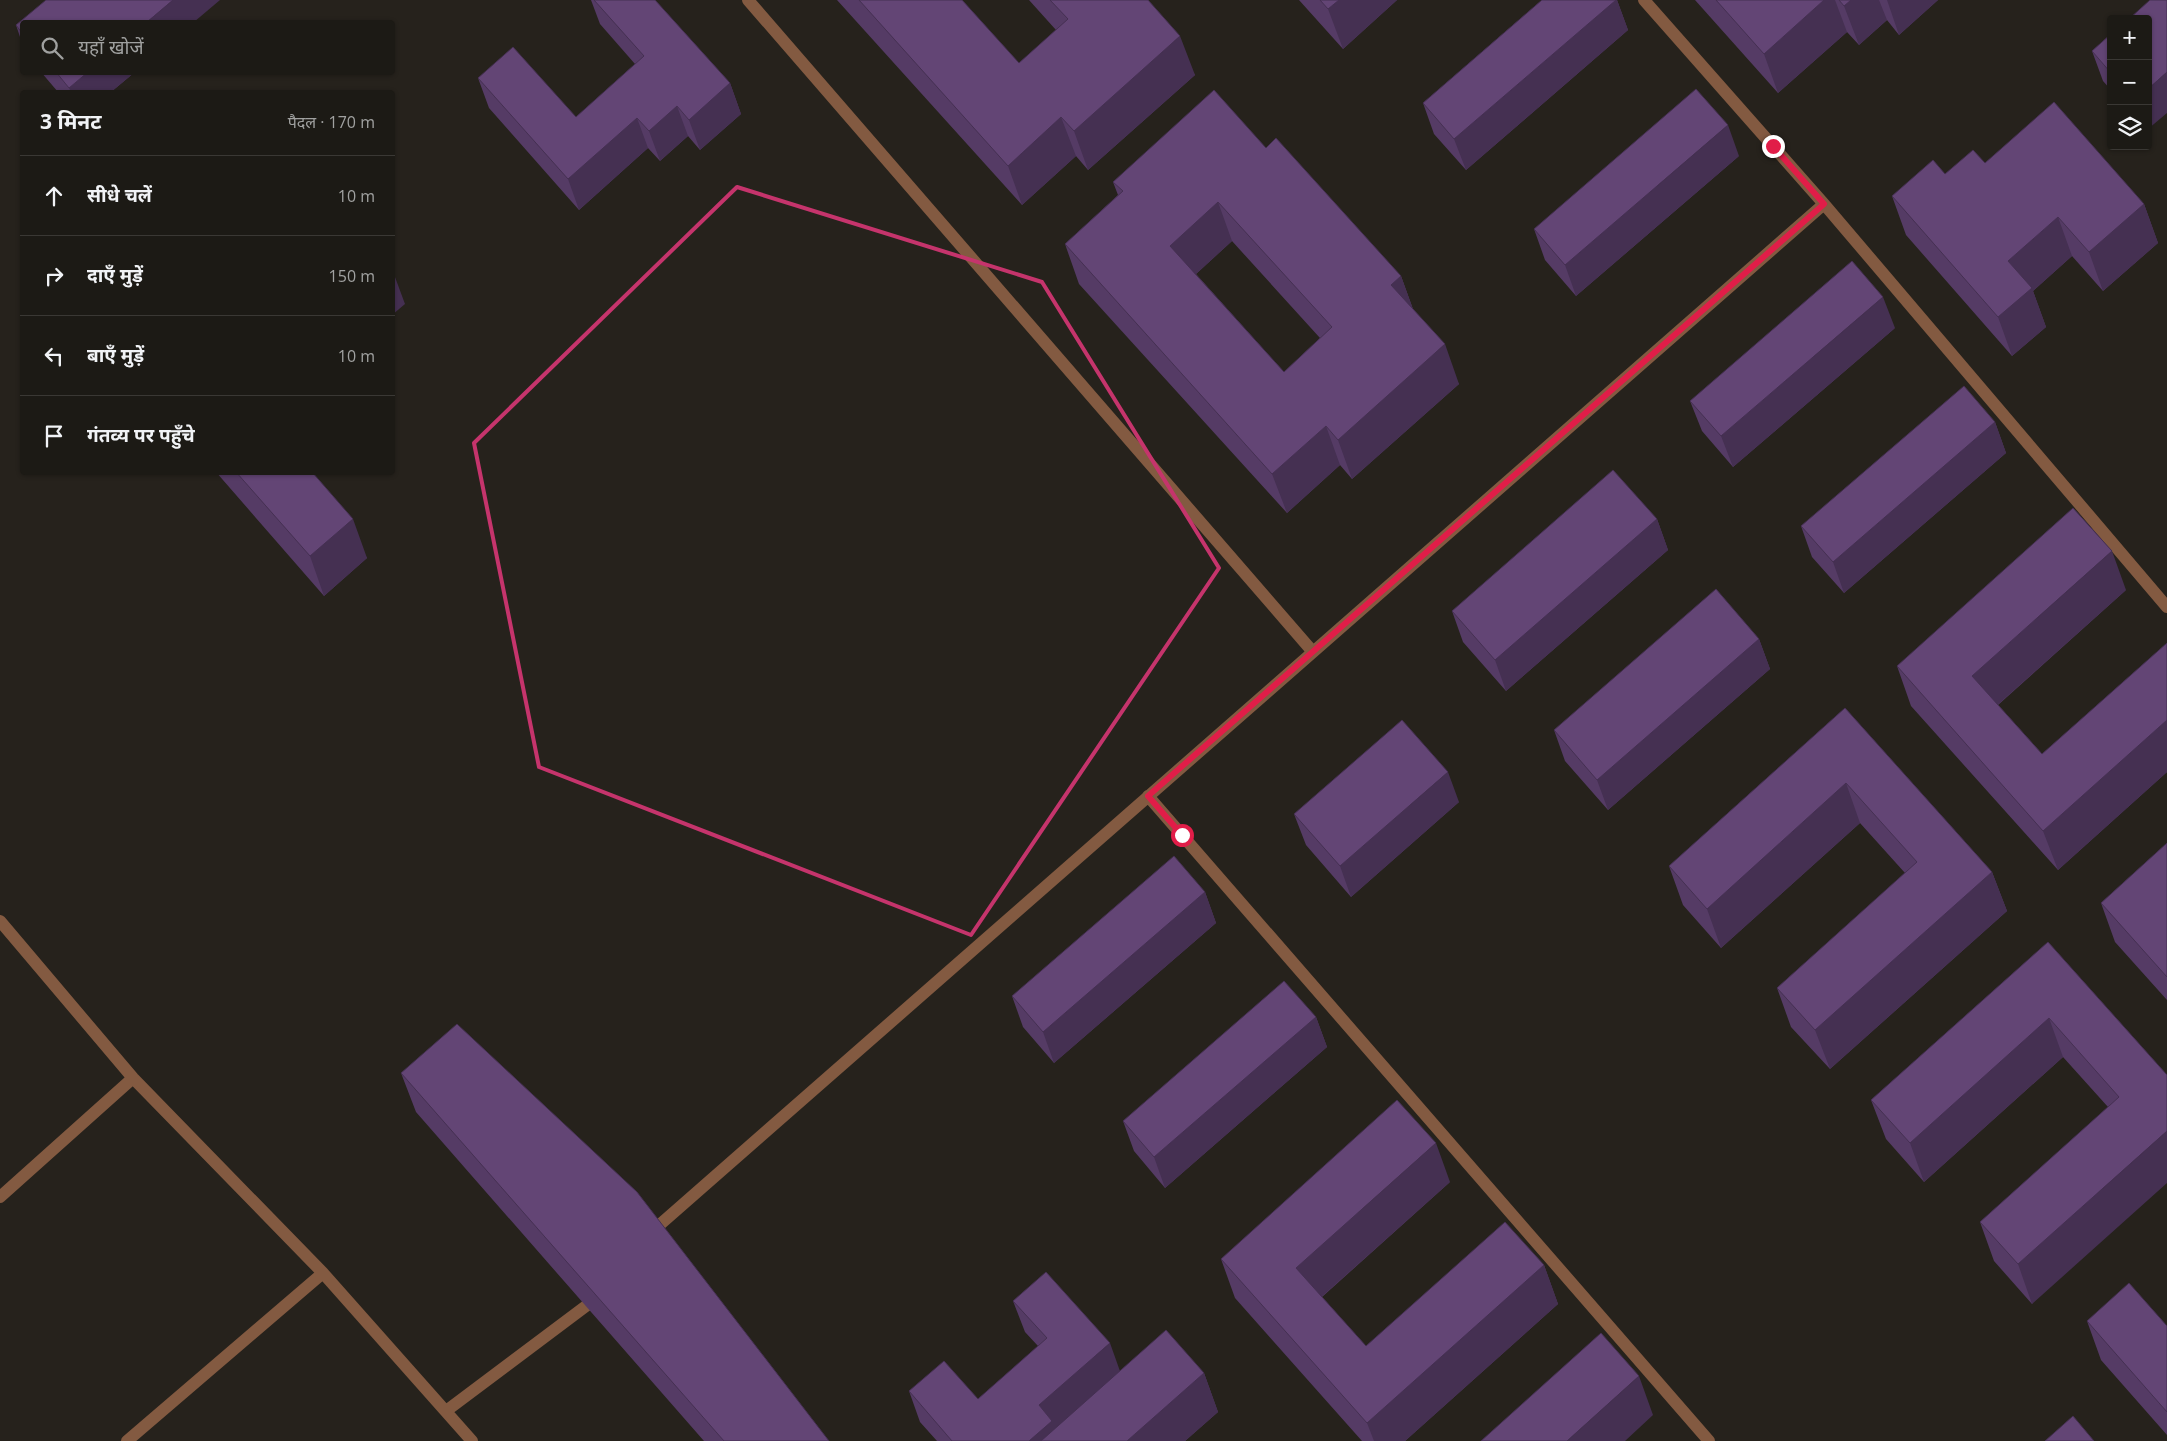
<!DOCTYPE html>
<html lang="hi">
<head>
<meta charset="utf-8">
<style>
	body { margin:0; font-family:"Open Sans","Noto Sans Devanagari",sans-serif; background:#25231e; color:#f1f3f6 }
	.controls { position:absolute; right:15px; top:15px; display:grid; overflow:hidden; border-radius:5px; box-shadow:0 1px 4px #0004 }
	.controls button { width:45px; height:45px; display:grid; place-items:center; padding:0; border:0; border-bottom:1px solid #3a3834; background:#1c1a15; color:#f1f3f6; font:25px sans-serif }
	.stop { position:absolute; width:15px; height:15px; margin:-11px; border:4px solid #e11d48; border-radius:50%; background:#fff }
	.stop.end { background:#e11d48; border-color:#fff; box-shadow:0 1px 5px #0008 }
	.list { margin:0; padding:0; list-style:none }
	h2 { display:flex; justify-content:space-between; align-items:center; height:65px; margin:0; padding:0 20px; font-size:21px }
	h2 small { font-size:16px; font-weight:400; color:#a0a1a0 }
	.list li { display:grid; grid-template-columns:32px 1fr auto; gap:15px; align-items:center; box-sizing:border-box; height:80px; padding:0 20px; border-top:1px solid #3a3834 }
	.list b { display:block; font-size:19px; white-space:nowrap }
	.list em { font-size:16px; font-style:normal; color:#a0a1a0 }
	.icon { flex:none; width:28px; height:28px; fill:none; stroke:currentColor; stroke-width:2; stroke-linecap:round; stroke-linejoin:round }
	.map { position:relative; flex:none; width:2167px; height:1441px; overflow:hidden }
	.search { position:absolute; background:#1c1a15; box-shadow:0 1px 4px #0004; left:20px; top:20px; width:375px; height:55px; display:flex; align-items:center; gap:12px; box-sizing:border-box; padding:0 18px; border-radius:5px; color:#a0a1a0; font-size:19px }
	.panel { position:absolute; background:#1c1a15; box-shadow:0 1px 4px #0004; left:20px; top:90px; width:375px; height:385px; border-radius:5px }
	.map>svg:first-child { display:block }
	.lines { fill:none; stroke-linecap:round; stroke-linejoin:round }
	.minor { stroke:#835a41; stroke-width:12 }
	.wall { fill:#553b65; fill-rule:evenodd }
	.shaded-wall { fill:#453052 }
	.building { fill:#634575; stroke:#453052; fill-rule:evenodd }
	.route { stroke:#e11d48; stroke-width:6 }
	.marked { fill:none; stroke:#c5346c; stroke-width:4; stroke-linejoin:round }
</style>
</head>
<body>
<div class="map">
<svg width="2167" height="1441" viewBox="0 0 2167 1441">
	<rect width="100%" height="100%" fill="#26221c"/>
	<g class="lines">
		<path class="minor" d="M748,0L1313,652
			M1644,0L1824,204L2167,607
			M1148,796L1709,1441
			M0,921L133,1078L323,1273L472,1441
			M0,1197L133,1078
			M648,1235L1824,204
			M446,1411L586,1306L597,1293
			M127,1441L323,1273"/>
	</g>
	<path class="wall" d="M591,0H655L730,83L741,114L700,150L688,136L660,161L648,148L579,210L489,108L478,78L576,117L635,64L600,24Z
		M837,0H962L1019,63L1056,30L1029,0H1148L1195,75L1088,170L1076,156L1022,205Z
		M1299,0H1397L1343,49Z
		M1542,0H1617L1628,30L1466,170L1434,134L1423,103Z
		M1695,0H1938L1899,35L1887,20L1859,45L1847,32L1778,93Z
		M22,22V43L16,25Z
		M2111,34V90L2103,81L2092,51Z
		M41,72H135L111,92H58Z
		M1266,148L1401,276L1413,309L1459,384L1352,479L1340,465L1287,513L1079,284L1065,244L1118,195L1113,182ZM1232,241L1320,338L1284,372L1196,274Z
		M1739,156L1576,296L1545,260L1534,229Z
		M1985,163L2144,204L2158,243L2103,291L2072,256L2033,291L2046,327L2012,356L1906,235L1892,196L1945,174Z
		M1895,328L1733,467L1702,431L1690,401Z
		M1995,422L2006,453L1844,593L1812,557L1801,526Z
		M216,472H312L367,558L324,596Z
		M1657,519L1668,550L1506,691L1463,642L1452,611Z
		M2126,590L1998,705L2042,754L2167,643V772L2058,870L1911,706L1897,666Z
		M1759,639L1770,669L1608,810L1565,761L1554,730Z
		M1845,708L1992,872L2007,911L1830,1069L1791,1027L1777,988L1905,873L1860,823L1721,948L1683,905L1669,866Z
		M1459,802L1351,897L1306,845L1294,814Z
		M2167,843V1000L2115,942L2101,903Z
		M1205,892L1216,923L1054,1063L1023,1027L1012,996Z
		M2048,942L2167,1075L2032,1304L1994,1261L1980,1222L2108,1107L2063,1057L1924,1182L1886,1139L1871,1100Z
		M1316,1017L1327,1047L1165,1188L1134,1151L1123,1121Z
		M401,1073L829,1441H704L416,1112Z
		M1450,1182L1322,1297L1366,1346L1544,1265L1558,1304L1405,1441H1362L1235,1298L1221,1259Z
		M1013,1301L1120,1371L1204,1373L1218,1412L1185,1441H937L920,1422L909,1391L978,1399L1038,1346L1025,1332Z
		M2087,1321L2167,1326V1435L2101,1360Z"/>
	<path class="shaded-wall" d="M173,0H220L194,22H147Z
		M1339,0H1397L1343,49L1328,9Z
		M1616,0H1617L1628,30L1466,170L1454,139Z
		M1824,0H1835L1847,32L1778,93L1764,54Z
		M1851,0H1879L1887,20L1859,45L1844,6Z
		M1887,0H1938L1899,35Z
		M1180,36L1195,75L1088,170L1074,131Z
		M88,72H135L111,92H71L69,88Z
		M2167,72V113L2148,129V89Z
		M730,83L741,114L700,150L689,120Z
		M677,106L688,136L660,161L649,131Z
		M1061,117L1076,156L1022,205L1008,166Z
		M637,118L648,148L579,210L568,179Z
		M1728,125L1739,156L1576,296L1565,265Z
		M1218,202L1232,241L1184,285L1170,246Z
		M2144,204L2158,243L2103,291L2089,252Z
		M2058,217L2072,256L2033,291L2046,327L2012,356L1998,317L2008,261Z
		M392,269L405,304L392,315Z
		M1401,276L1415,315L1391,285Z
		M1883,297L1895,328L1733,467L1721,436Z
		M1445,344L1459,384L1352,479L1338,440Z
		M1995,422L2006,453L1844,593L1833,562Z
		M1326,426L1340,465L1287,513L1272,474Z
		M353,519L367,558L324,596L310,556Z
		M1657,519L1668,550L1506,691L1495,660Z
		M2112,551L2126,590L1986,715L1972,676Z
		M1759,639L1770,669L1608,810L1597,780Z
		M2167,720V772L2058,870L2043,831Z
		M1448,772L1459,802L1351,897L1340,866Z
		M1846,783L1860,823L1721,948L1707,909Z
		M1992,872L2007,911L1830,1069L1815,1030Z
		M1205,892L1216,923L1054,1063L1043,1032Z
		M1316,1017L1327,1047L1165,1188L1154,1157Z
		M2049,1018L2063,1057L1924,1182L1910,1143Z
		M2167,1131V1183L2032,1304L2018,1264Z
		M1436,1143L1450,1182L1310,1307L1296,1268Z
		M1544,1265L1558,1304L1405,1441H1374L1367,1423Z
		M1110,1343L1121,1374L1059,1441H1029L1039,1405Z
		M1204,1373L1218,1412L1185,1441H1127Z
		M1639,1376L1653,1415L1625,1441H1567Z"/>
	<path class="building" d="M46,0H173L147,22H22V33L16,25Z
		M594,0H655L730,83L689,120L677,106L649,131L637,118L568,179L478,78L513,47L576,117L644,56Z
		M859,0H962L1019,63L1068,19L1050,0H1148L1180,36L1074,131L1061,117L1008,166Z
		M1320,0H1339L1328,9Z
		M1542,0H1616L1454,139L1423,103Z
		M1716,0H1824L1764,54Z
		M1839,0H1851L1844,6Z
		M2150,0H2167V72L2148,89V19H2129Z
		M2111,34V73L2092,51Z
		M56,72H88L69,88Z
		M1696,89L1728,125L1565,265L1534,229Z
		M1214,90L1266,148L1276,138L1401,276L1391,285L1445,344L1338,440L1326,426L1272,474L1065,244L1123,191L1113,182ZM1218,202L1332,327L1284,372L1170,246Z
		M2054,102L2144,204L2089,252L2058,217L2008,261L2032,288L1998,317L1892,196L1933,160L1945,174L1973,150L1985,163Z
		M1852,261L1883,297L1721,436L1690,401Z
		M1964,386L1995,422L1833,562L1801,526Z
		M1613,470L1657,519L1495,660L1452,611Z
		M236,472H312L353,519L310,556Z
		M2073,508L2112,551L1972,676L2042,754L2167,643V720L2043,831L1897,666Z
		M1716,589L1759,639L1597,780L1554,730Z
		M1845,708L1992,872L1815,1030L1777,988L1917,862L1846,783L1707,909L1669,866Z
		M1402,720L1448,772L1340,866L1294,814Z
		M2167,843V977L2101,903Z
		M1174,856L1205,892L1043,1032L1012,996Z
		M2048,942L2167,1075V1131L2018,1264L1980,1222L2119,1097L2049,1018L1910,1143L1871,1100Z
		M1284,981L1316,1017L1154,1157L1123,1121Z
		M457,1024L637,1192L829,1441H724L401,1073Z
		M1397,1100L1436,1143L1296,1268L1366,1346L1505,1222L1544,1265L1367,1423L1221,1259Z
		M1046,1272L1110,1343L1039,1405L1052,1421L1029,1441H952L909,1391L944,1361L978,1399L1047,1338L1013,1301Z
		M2129,1283L2167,1326V1412L2087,1321Z
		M1166,1330L1204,1373L1127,1441H1041Z
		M1601,1333L1639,1376L1567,1441H1481Z
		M2073,1416L2094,1441H2045Z"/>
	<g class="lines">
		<path class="route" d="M1182,835L1148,796L1824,204L1773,146"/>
	</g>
	<path class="marked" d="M737,187L1042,282L1219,568L971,935L539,767L474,443Z"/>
</svg>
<div class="controls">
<button>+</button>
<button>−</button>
<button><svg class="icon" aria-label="layers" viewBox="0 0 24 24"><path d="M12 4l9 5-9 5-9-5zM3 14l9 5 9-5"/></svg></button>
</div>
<div class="stop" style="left:1182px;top:835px"></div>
<div class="stop end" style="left:1773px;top:146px"></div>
<div class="search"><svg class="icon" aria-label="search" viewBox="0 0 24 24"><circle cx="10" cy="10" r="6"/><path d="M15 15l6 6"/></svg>यहाँ खोजें</div>
<section class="panel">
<h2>3 मिनट<small>पैदल · 170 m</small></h2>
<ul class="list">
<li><svg class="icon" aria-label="ahead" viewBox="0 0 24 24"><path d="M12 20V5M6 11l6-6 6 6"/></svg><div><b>सीधे चलें</b></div><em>10 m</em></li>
<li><svg class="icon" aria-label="right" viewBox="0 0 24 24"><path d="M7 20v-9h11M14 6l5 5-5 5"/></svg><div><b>दाएँ मुड़ें</b></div><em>150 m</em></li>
<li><svg class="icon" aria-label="left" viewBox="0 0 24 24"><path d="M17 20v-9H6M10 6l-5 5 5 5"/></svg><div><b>बाएँ मुड़ें</b></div><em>10 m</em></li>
<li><svg class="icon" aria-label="arrive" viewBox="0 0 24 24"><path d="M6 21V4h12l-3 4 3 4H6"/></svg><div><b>गंतव्य पर पहुँचे</b></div></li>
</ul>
</section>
</div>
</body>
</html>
